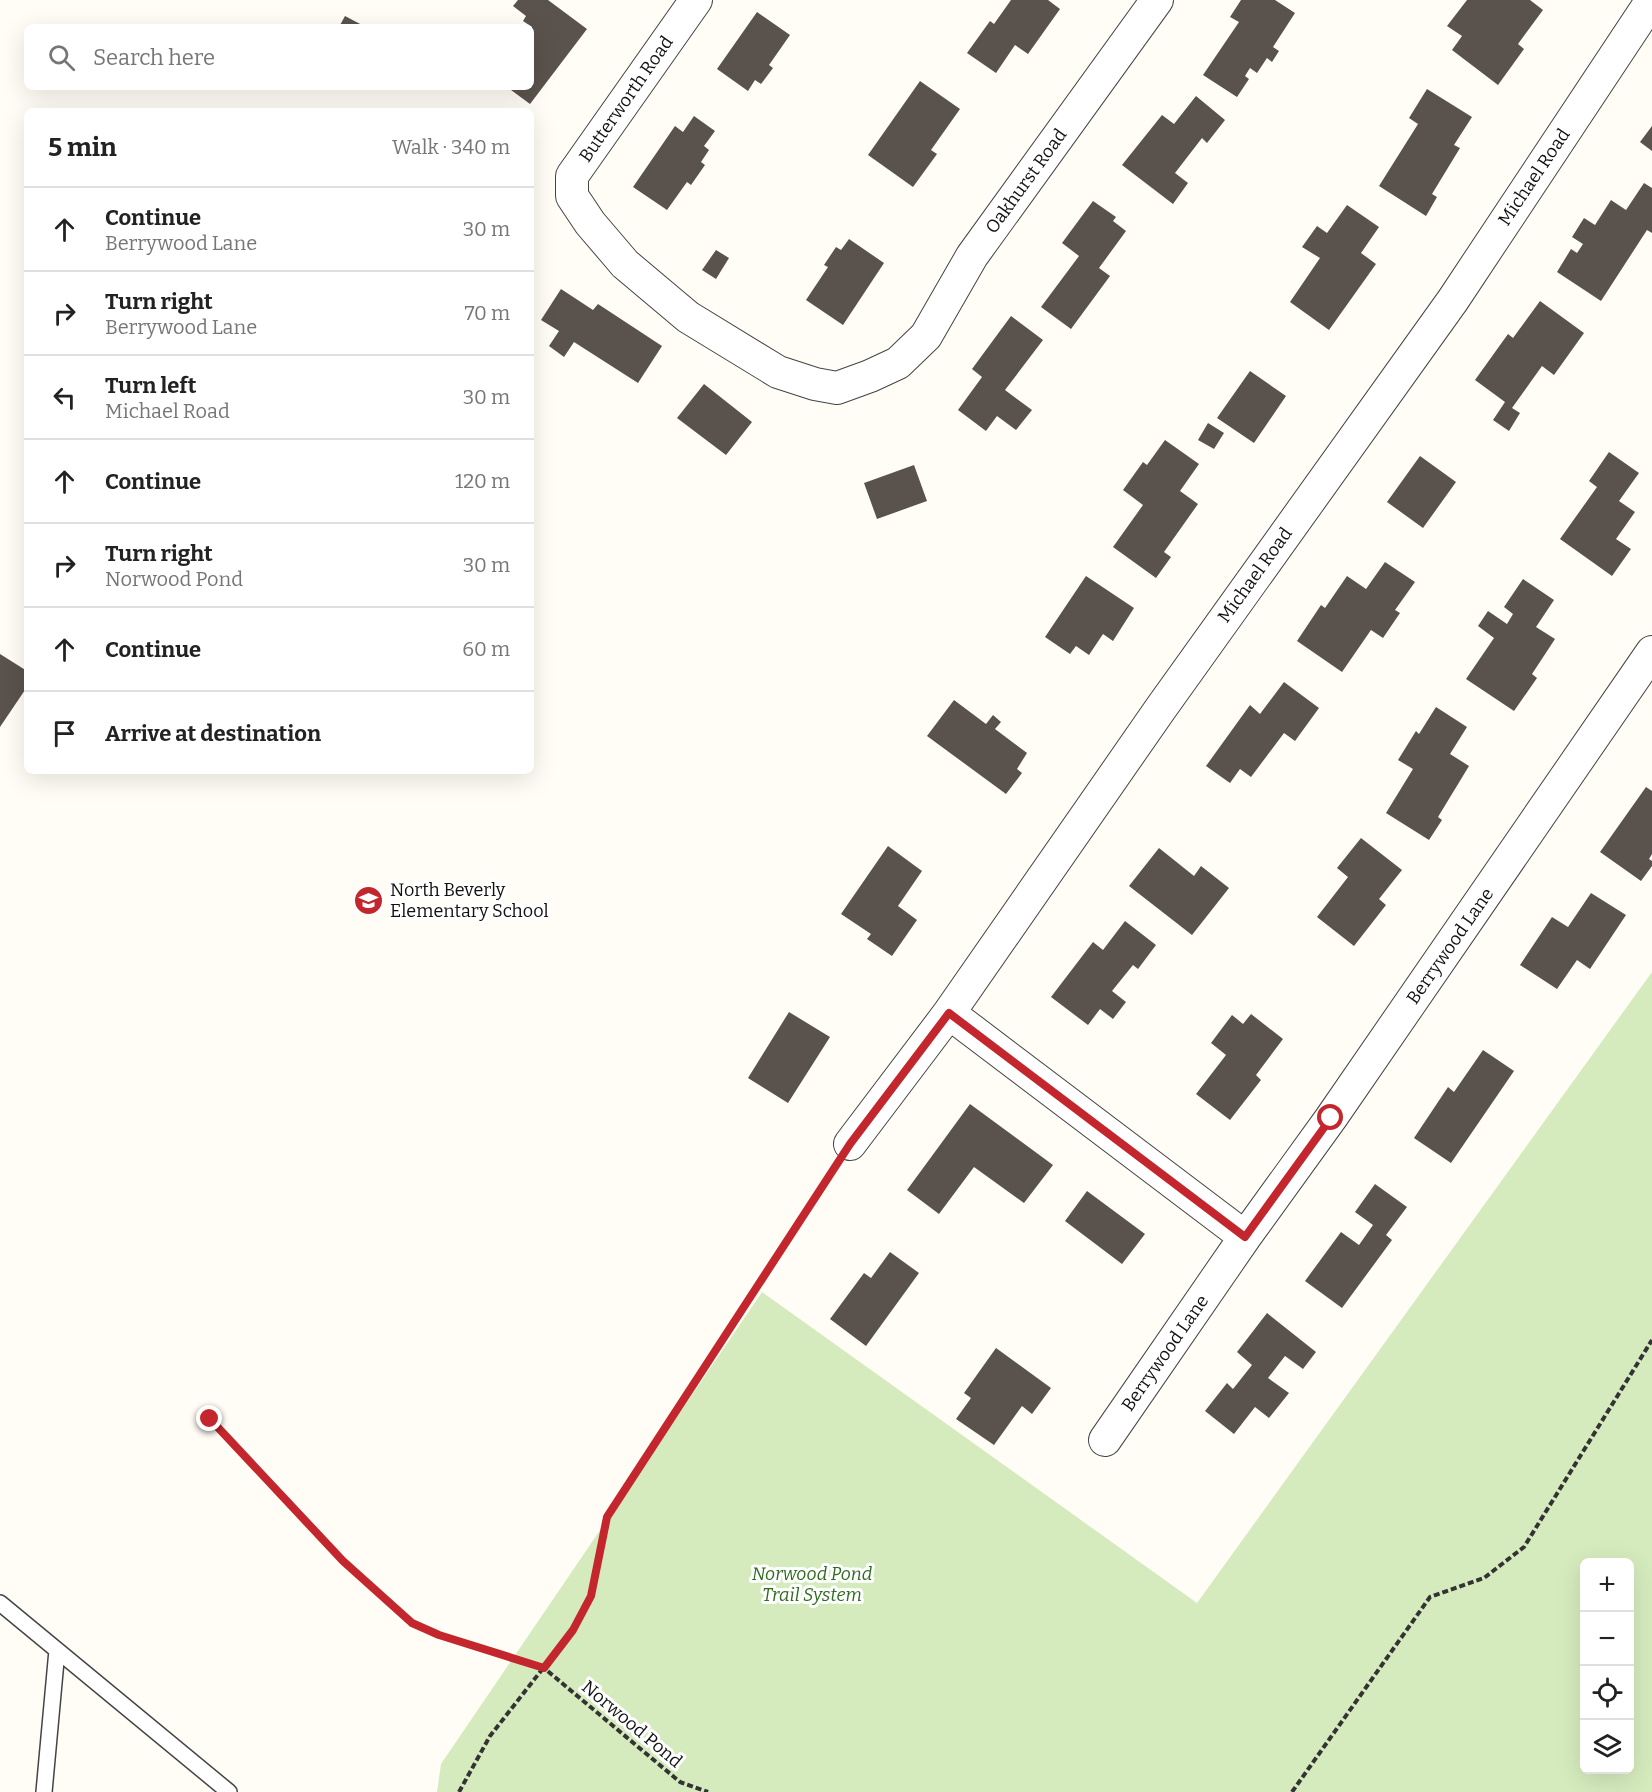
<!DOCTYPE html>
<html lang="en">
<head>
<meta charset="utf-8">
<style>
	body { margin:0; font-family:Bitter,serif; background:#f6f6f6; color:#222 }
	.controls { position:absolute; right:18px; bottom:18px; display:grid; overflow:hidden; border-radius:9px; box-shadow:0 6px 24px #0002 }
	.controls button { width:54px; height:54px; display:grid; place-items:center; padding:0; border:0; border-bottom:2px solid #e0e0e0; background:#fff; color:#222; font:30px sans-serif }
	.stop { position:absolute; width:18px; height:18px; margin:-14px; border:4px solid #c4262e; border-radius:50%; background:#fff }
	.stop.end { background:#c4262e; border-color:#fff; box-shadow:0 2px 6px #0008 }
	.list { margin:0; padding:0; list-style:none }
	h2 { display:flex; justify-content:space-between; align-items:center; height:78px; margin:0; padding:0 24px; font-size:26px }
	h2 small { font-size:20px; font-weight:400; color:#767676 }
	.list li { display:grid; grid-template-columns:39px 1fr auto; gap:18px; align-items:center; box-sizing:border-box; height:84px; padding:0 24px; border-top:2px solid #e0e0e0 }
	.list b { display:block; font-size:22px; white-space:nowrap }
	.list p { margin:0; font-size:20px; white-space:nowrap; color:#767676 }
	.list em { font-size:20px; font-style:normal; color:#767676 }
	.icon { flex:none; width:33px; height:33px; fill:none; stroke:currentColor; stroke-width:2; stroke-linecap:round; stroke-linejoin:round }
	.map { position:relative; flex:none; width:1652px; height:1792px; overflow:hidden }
	.search { position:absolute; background:#fff; box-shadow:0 6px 24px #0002; left:24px; top:24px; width:510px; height:66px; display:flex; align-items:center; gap:15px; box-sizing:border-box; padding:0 21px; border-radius:9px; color:#767676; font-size:22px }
	.panel { position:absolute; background:#fff; box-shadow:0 6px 24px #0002; left:24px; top:108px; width:510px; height:666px; border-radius:9px }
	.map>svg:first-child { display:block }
	.green { fill:#d5ebbd; fill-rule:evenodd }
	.building { fill:#5a524d }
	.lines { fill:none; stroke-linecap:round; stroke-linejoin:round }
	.lane-casing { stroke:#444; stroke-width:18 }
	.street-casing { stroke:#444; stroke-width:34 }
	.path { stroke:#333; stroke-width:4; stroke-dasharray:6 3; stroke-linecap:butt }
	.lane { stroke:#fff; stroke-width:15 }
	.street { stroke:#fff; stroke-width:32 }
	.route { stroke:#c4262e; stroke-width:8 }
	.labels { text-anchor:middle; stroke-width:6; stroke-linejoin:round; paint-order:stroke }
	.street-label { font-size:18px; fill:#111; stroke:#fff }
	.poi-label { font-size:18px; fill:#111; stroke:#fff; text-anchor:start }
	.park-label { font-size:18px; font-style:italic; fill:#2f6b1f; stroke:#fff }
</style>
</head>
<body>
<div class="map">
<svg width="1652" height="1792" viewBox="0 0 1652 1792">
	<rect width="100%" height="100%" fill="#fffdf5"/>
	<path class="green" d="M1652,972V1792H437L441,1764L762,1292L1197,1603ZM1584,1562H1630V1770H1584Z"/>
	<path class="building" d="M518,0H548L587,29L530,104L507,87H531L532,27L523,21L526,16L513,6Z
		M1011,0H1048L1060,9L1028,54L1015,45L996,73L967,53L990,21L994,24Z
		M1241,0H1275L1295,13L1273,47L1279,51L1272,62L1267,58L1257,73L1250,68L1245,76L1249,79L1237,97L1203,75L1239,22L1230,17Z
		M1467,0H1530L1543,10L1518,44L1524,49L1498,85L1452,50L1462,36L1447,26Z
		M757,12L790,35L769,65L773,68L761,84L755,80L748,91L717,69Z
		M345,16L362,25L361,27H339Z
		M920,81L960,109L931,150L937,154L913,187L868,155Z
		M1427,89L1472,117L1454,145L1460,148L1432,194L1437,197L1426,216L1379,186L1418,124L1409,118Z
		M1196,96L1225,120L1207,143L1202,138L1175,173L1188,183L1173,204L1122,165L1162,115L1174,124Z
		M694,116L715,131L704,146L709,150L701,162L705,165L691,185L687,182L667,210L633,187L675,126L683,132Z
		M1652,126V151L1640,142Z
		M1644,183L1652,188V233L1647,230L1601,301L1557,272L1571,249L1577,253L1583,244L1572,237L1584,218L1595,225L1611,200L1626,210Z
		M1093,201L1116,217L1113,221L1126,231L1099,268L1110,276L1071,329L1041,307L1079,256L1062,243Z
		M1347,205L1379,227L1361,253L1376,264L1329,330L1290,302L1320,258L1302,247L1317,226L1327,233Z
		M849,239L884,263L843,325L806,300L828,267L824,265L836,247L841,250Z
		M716,250L729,258L716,279L702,270Z
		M561,289L593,310L598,304L662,346L638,383L574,342L564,357L549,346L559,331L541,320Z
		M1540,301L1584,333L1554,375L1542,366L1512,408L1520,413L1509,431L1493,420L1505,402L1475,380L1508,334L1513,338Z
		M1011,316L1043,340L1005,390L1032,410L1016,430L997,416L986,431L958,410L982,377L972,369Z
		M1250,371L1286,396L1254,443L1217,418Z
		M704,384L752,422L726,455L677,418Z
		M1208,423L1224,433L1214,449L1198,440Z
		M1165,440L1199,464L1180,491L1198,504L1164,552L1171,557L1156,578L1113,547L1143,505L1123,490L1143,462L1147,465Z
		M1609,452L1639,473L1619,501L1635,512L1616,539L1631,549L1612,576L1560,539L1597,487L1589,481Z
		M1420,456L1456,482L1423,528L1387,502Z
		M914,465L927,501L877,519L864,483Z
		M1385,562L1415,582L1395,610L1400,613L1383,638L1371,630L1342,672L1297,641L1321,605L1325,608L1347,576L1366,589Z
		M1086,576L1134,608L1113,641L1103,634L1089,655L1076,646L1070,654L1045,637Z
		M1523,579L1554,600L1536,627L1555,639L1532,674L1537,678L1514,711L1466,679L1494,638L1478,626L1488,611L1507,624L1513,614L1504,607Z
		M0,654L27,671V687L0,727Z
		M1284,682L1319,708L1295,741L1284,733L1251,777L1240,769L1230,783L1206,766L1250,705L1260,714Z
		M954,700L986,724L993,715L1001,722L995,729L1027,753L1017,769L1022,773L1006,794L927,736Z
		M1436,707L1467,727L1450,754L1469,766L1438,817L1442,820L1429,840L1386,813L1413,769L1398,760L1416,731L1419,734Z
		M1646,787L1652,791V854L1649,859L1652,861V866L1641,881L1600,852Z
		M1361,838L1402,870L1379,899L1386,905L1354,946L1317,917L1348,877L1337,868Z
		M888,846L922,871L898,906L917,920L892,956L867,939L871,934L841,914Z
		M1159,848L1194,876L1201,866L1229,888L1192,935L1129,886Z
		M1591,893L1626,915L1590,969L1577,960L1557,989L1520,965L1552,917L1568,927Z
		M1125,921L1156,945L1138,969L1133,965L1112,991L1126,1002L1113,1019L1100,1009L1088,1025L1051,997L1093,942L1103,950Z
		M789,1012L830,1037L788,1103L748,1078Z
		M1251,1014L1283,1039L1256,1075L1261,1080L1230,1120L1196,1094L1226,1055L1211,1043L1232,1015L1243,1024Z
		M1483,1050L1514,1071L1451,1163L1414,1138L1448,1087L1454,1092Z
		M970,1104L1053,1165L1024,1203L974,1167L939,1214L907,1190Z
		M1375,1184L1407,1207L1386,1235L1392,1240L1342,1308L1305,1281L1341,1232L1359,1245L1373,1225L1355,1212Z
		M1087,1191L1145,1234L1122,1264L1065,1221Z
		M890,1252L919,1273L866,1346L830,1319L864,1273L871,1278Z
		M1267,1313L1316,1352L1303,1369L1285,1356L1268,1378L1289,1393L1269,1418L1255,1407L1234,1434L1205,1411L1227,1383L1233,1389L1252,1365L1237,1352Z
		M996,1348L1051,1388L1032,1414L1022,1406L994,1445L956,1419L971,1398L964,1393Z"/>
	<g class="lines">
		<defs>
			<path id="lane" d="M0,1603L229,1792
				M44,1792L57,1650"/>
			<path id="street" d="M696,0L572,176V196L590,223L625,264L688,317L778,372L815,384L837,388L870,376L898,363L926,336L972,256L1157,0
				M949,1013L1245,1237L1331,1118L1652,652
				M850,1144L949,1013L1161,708L1453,300L1652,0
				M1105,1440L1245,1237"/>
		</defs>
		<use href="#lane" class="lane-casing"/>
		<use href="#street" class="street-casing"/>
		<path class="path" d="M210,1419L343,1561L412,1623L439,1635L544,1668L680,1782L708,1792
			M459,1792L490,1736L573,1630L591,1596L607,1517L833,1170
			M1292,1792L1430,1597L1484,1578L1524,1547L1652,1340"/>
		<use href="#lane" class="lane"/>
		<use href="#street" class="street"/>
	</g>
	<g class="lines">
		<path class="route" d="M210,1419L343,1561L412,1623L439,1635L544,1668L573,1630L591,1596L607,1517L850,1144L949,1013L1245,1237L1331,1118"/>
	</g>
	<defs>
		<symbol id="school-disc" viewBox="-11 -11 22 22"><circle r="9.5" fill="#c4262e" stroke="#fff"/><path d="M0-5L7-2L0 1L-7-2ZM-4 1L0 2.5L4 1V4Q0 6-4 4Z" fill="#fff"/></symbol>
	</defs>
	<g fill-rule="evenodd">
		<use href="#school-disc" x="352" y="884" width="33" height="33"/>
	</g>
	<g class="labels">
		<g class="street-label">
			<text transform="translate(626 99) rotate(-55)" y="6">Butterworth Road</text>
			<text transform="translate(1534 177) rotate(-56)" y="6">Michael Road</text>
			<text transform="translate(1026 181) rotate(-54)" y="6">Oakhurst Road</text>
			<text transform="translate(1255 575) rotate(-54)" y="6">Michael Road</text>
			<text transform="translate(1450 946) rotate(-55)" y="6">Berrywood Lane</text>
			<text transform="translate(1165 1353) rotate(-55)" y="6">Berrywood Lane</text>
			<text transform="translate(632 1724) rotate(40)" y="6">Norwood Pond</text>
		</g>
		<g class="poi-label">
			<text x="390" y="896">North Beverly<tspan x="390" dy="21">Elementary School</tspan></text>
		</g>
		<g class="park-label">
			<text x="812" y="1580">Norwood Pond<tspan x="812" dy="21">Trail System</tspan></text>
		</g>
	</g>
</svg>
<div class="controls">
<button>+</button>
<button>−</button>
<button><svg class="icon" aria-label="locate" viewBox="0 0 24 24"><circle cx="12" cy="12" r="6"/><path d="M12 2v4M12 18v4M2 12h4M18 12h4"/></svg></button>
<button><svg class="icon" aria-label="layers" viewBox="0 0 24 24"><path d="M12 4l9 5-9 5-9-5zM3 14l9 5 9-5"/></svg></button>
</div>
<div class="stop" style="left:1331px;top:1118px"></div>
<div class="stop end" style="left:210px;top:1419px"></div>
<div class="search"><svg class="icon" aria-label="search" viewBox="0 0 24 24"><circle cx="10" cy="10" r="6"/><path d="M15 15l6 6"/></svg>Search here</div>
<section class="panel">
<h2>5 min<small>Walk · 340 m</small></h2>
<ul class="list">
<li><svg class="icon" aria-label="ahead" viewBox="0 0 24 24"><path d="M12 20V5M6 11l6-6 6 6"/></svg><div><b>Continue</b><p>Berrywood Lane</p></div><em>30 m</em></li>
<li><svg class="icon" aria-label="right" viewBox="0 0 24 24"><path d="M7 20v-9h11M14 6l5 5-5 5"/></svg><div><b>Turn right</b><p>Berrywood Lane</p></div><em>70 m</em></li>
<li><svg class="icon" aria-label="left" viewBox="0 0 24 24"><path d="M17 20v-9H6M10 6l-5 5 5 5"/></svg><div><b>Turn left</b><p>Michael Road</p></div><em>30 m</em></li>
<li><svg class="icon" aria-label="ahead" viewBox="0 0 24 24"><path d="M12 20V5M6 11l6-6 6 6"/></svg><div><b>Continue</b></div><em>120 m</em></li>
<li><svg class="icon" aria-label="right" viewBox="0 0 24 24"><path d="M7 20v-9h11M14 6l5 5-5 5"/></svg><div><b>Turn right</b><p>Norwood Pond</p></div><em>30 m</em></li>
<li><svg class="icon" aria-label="ahead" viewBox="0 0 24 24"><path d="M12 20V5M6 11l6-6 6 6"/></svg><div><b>Continue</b></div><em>60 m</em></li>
<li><svg class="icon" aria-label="arrive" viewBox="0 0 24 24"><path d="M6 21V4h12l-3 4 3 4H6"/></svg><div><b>Arrive at destination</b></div></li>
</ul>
</section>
</div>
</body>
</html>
